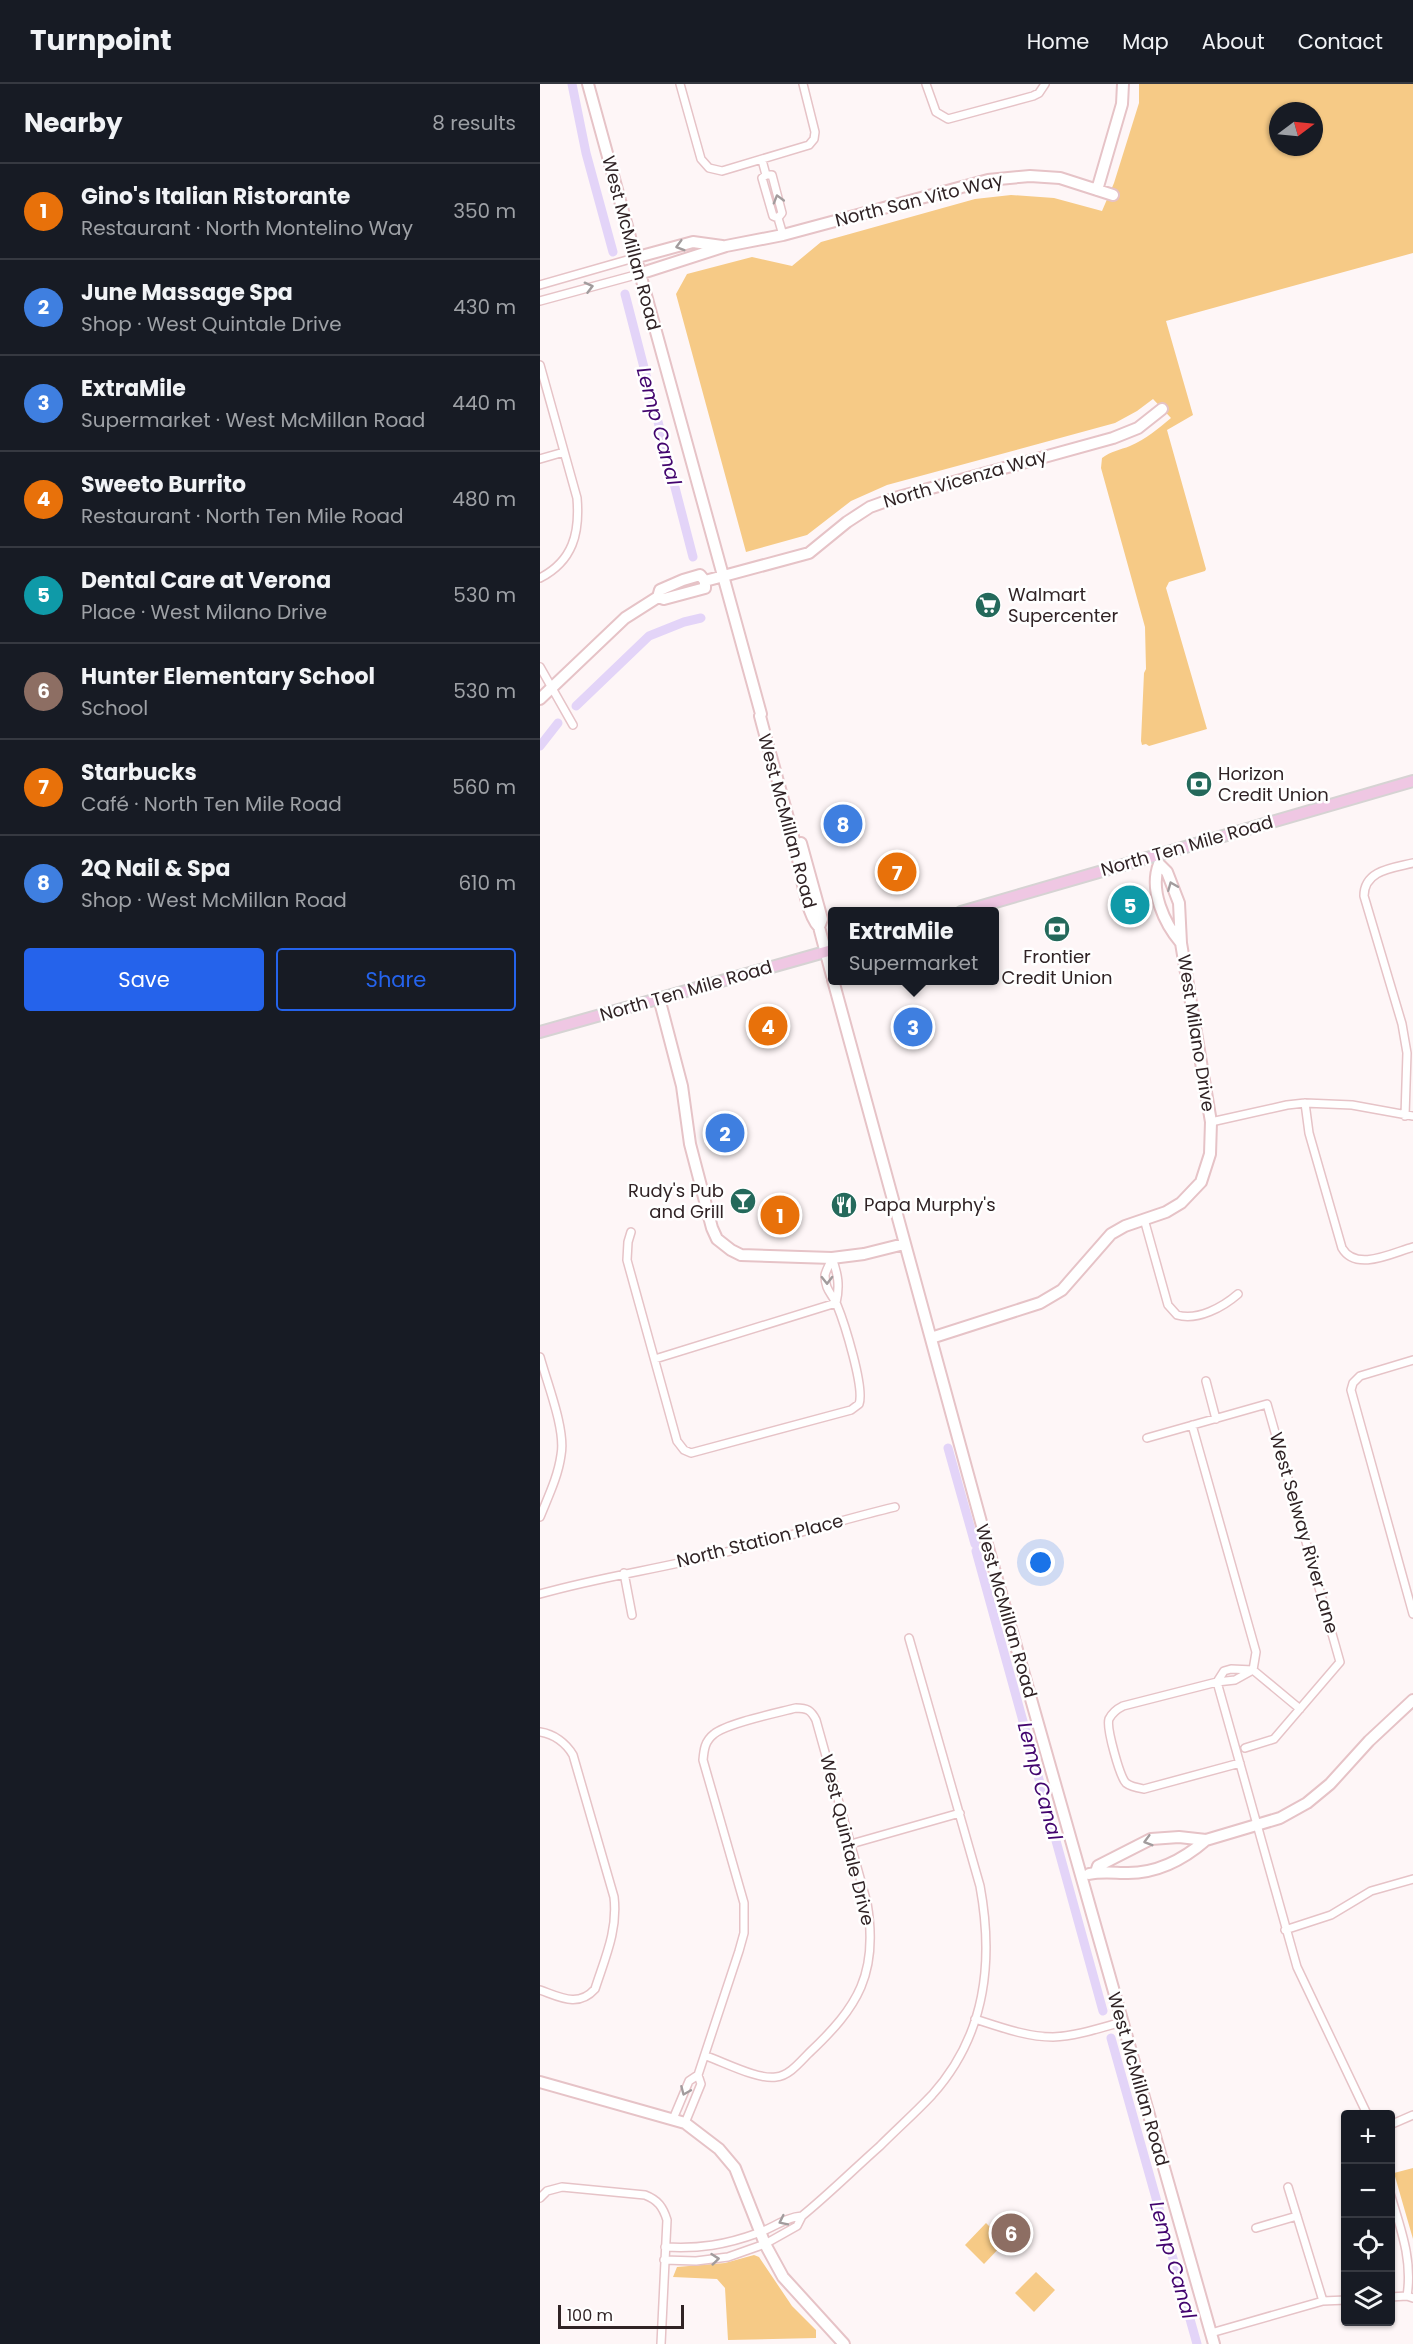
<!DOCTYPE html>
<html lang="en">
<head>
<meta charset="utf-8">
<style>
	body { margin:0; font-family:Poppins,sans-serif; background:#20242c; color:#f1f3f6 }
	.controls { position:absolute; right:18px; bottom:18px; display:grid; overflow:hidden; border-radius:6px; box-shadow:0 2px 4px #0004 }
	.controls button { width:54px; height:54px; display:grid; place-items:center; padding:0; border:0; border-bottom:2px solid #363941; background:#171b24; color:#f1f3f6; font:30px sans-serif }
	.compass { position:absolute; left:729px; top:18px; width:54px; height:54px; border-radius:50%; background:#171b24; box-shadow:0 2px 4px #0004; rotate:74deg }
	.scale { position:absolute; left:18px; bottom:15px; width:126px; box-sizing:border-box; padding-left:6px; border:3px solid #302325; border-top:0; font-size:16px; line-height:21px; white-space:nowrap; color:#302325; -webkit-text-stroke:4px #fff; paint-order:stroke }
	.you { position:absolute; left:501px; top:1479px; width:21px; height:21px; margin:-15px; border:4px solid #fff; border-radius:50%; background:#1a73e8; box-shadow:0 0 0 9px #1a73e833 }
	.badge { display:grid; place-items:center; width:39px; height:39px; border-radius:50%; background:#2563eb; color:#fff; font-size:20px; font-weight:700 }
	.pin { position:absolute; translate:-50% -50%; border:3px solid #fff; box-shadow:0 2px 6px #0006 }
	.popup { position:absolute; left:288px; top:823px; width:171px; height:78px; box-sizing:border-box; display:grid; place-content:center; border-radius:6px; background:#171b24; filter:drop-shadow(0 2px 4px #0005); font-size:20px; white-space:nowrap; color:#9ea1a6 }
	.popup b { font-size:22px; color:#f1f3f6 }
	.popup::after { content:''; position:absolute; left:50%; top:100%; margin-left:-12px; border:12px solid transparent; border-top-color:#171b24 }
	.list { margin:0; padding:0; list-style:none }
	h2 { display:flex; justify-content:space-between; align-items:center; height:78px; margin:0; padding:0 24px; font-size:26px }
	h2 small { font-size:20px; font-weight:400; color:#9ea1a6 }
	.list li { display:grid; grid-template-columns:39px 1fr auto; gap:18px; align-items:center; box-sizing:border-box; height:96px; padding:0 24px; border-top:2px solid #363941 }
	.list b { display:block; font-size:22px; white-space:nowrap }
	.list p { margin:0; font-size:20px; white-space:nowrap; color:#9ea1a6 }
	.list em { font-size:20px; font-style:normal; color:#9ea1a6 }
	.actions { display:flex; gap:12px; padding:18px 24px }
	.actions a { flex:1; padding:14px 0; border:2px solid #2563eb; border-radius:6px; text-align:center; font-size:21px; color:#2563eb }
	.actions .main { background:#2563eb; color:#fff }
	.icon { flex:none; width:33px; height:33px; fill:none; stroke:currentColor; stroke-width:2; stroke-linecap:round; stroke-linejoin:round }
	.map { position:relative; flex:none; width:873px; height:2260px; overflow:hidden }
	header { display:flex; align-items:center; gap:36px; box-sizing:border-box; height:84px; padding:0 30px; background:#171b24; border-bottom:2px solid #363941 }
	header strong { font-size:28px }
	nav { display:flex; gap:33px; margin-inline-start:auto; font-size:21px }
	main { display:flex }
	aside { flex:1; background:#171b24 }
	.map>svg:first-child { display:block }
	.green { fill:#f6ca86; fill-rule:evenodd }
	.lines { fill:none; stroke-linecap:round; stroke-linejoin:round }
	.canal { stroke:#e3d4f8; stroke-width:9 }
	.street-casing { stroke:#e6c3c7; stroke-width:10 }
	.secondary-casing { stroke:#e6c3c7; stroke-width:14 }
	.primary-casing { stroke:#d6d3d3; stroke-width:14 }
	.street { stroke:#fff; stroke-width:7 }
	.secondary { stroke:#fff; stroke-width:10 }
	.primary { stroke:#efc7e3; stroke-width:10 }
	.oneway { stroke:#a29c9d }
	.labels { text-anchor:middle; stroke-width:5; stroke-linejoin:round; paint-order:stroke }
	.street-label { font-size:18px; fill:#302325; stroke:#fff }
	.poi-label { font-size:18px; fill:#302325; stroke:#fff; text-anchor:start }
	.water-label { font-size:20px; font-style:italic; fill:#42046e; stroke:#fff }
</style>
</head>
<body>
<header>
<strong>Turnpoint</strong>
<nav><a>Home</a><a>Map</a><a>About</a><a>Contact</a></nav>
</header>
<main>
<aside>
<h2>Nearby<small>8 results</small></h2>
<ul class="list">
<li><span class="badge" style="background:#e8710a">1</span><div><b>Gino's Italian Ristorante</b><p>Restaurant · North Montelino Way</p></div><em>350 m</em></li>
<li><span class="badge" style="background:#3f7fe0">2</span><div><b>June Massage Spa</b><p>Shop · West Quintale Drive</p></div><em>430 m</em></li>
<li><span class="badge" style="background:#3f7fe0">3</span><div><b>ExtraMile</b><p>Supermarket · West McMillan Road</p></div><em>440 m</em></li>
<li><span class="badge" style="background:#e8710a">4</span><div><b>Sweeto Burrito</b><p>Restaurant · North Ten Mile Road</p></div><em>480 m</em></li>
<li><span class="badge" style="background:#0f9aa8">5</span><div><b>Dental Care at Verona</b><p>Place · West Milano Drive</p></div><em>530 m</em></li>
<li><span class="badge" style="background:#8d6e63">6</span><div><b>Hunter Elementary School</b><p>School</p></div><em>530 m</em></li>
<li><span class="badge" style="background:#e8710a">7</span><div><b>Starbucks</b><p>Café · North Ten Mile Road</p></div><em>560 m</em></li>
<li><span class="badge" style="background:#3f7fe0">8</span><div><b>2Q Nail &amp; Spa</b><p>Shop · West McMillan Road</p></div><em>610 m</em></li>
</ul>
<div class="actions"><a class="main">Save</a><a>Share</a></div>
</aside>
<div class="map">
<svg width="873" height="2260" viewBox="0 0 873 2260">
	<rect width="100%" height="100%" fill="#fef6f7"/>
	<path class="green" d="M599,0H873V169L626,237L653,331L627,346L666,485L665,487L629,498L626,504L667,645L609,662L606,660L602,661L601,657L604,589L606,585L605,543L561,384L562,374C571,367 580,366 590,362C606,355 618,345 631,334L613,315L597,327L575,339L347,401L311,417L267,451L206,468L136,210L147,190L212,173L252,182L281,158L435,115L471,111L514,114L562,127L574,99L599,19ZM738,27H774V63H738Z
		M873,2084V2155L854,2089Z
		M446,2139L465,2158L444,2180L425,2161Z
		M214,2171L219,2173L252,2222L276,2246V2254L188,2256L185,2204L177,2195L133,2193L137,2183L185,2179Z
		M496,2188L515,2206L494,2228L475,2209Z"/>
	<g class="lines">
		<path class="canal" d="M32,0L46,69L73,168
			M85,210L153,473
			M36,622L109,552L144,538L161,534
			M0,662L18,639
			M408,1364L435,1460
			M436,1467L563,1927
			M571,1954L657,2260"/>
		<defs>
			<path id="street" d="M140,0L161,75L169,84L182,87L269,61L274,55L275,48L263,0
				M386,0L396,28L408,35L493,12L499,9L505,0
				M222,76L226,91L222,94L233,132L238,134L242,129L232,91H226
				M238,134L243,151
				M0,201L94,174
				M0,217L99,190
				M0,281L37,414C40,449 33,477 0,494
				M0,375L24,368
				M0,583L33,641
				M765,1019L769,1049L802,1164C816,1188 852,1169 873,1163
				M865,1032L867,969L862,940L824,812C824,786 853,784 873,779
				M671,1038L747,1021L765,1019L812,1021L873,1032
				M604,1135L628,1221L637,1231C658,1237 683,1223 698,1210
				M91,1148L88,1158L87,1176L137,1357L144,1366L151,1369L311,1326L319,1320C325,1304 304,1238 297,1221C292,1209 285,1207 285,1191C286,1186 290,1180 292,1174C298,1190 300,1202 296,1219
				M0,1273C7,1299 26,1346 21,1371C18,1393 8,1413 0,1433
				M115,1275L296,1219
				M873,1276L820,1292L813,1299L811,1306L873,1530
				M666,1297L676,1335
				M652,1341L716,1568L713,1586L760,1625
				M607,1354L727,1320L800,1578L734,1655L705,1664
				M84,1489L92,1531
				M0,1510C59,1493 119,1485 178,1470C238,1456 296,1437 355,1423
				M677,1598L757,1883L827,2030
				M677,1598L684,1587L691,1585L713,1586
				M0,1648C14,1650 26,1659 33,1671L74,1813C78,1846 65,1874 55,1905C38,1924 20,1913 0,1906
				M700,1679L604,1705C598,1704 591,1703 586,1699C580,1693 566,1644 569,1635C572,1629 577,1625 583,1622L677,1598L695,1596L713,1586
				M311,1760L420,1729
				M745,1846L791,1831L831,1807L873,1795
				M435,1935C460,1943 487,1953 513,1953C536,1952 560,1944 582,1938
				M158,1991L199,1867L204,1849V1819L163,1676C164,1665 165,1657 174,1650C187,1639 237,1629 256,1624C267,1624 271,1626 276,1636L327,1819C339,1889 318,1923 269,1969C260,1978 249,1992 236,1993C218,1996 184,1978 166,1972
				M133,2035L149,1997L158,1991L161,2000L145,2039
				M850,2041L873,2031
				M748,2103L783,2217
				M850,2109C860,2143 873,2175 867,2212L873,2214
				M0,2114L7,2107L22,2103L105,2111C118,2116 123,2123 127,2136L121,2260
				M262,2132C289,2110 314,2085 340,2062C357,2045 375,2029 392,2011C446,1951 454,1878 440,1802L369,1554
				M716,2144L757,2132
				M124,2176L156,2177L188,2173L225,2160L257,2142L262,2132C246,2133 233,2144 218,2149C185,2161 159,2165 125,2163
				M850,2213L867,2212
				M671,2249L783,2217L806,2216"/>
			<path id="secondary" d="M48,0L221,630L220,632C231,674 244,717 255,760C260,781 265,829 279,843L292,892
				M557,106L582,20L583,0
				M94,174L153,158L182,162
				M99,190L186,162L243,151L448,96L490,92L520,94L573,111
				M160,491L165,497V504L124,515L118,513L120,506L143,496Z
				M165,497L269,469L307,438L330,423L355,414L573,354L598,344L622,325
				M0,615L85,534L118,513
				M261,759L282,835L279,843
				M293,896L447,1460L674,2260
				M119,914L142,1002L150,1060L172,1144L177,1155L191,1166L201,1171L292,1174L324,1170L364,1160
				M391,1254L500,1219L522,1206L571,1150L585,1142L626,1128L641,1119L661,1098L670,1070L671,1038L641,859L639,819L627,788L619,780C609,806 624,839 641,859
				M556,1788L558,1782L611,1755L639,1753L666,1756L740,1734L767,1719L790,1700L829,1657L873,1616
				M549,1790C561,1787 575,1789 588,1789C618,1789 643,1776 666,1756
				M0,1998L145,2039L179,2065L195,2084L225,2160L243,2193L304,2260"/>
			<path id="primary" d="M421,828L873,697
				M0,948L292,866"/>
		</defs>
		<use href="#street" class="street-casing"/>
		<use href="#secondary" class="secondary-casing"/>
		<use href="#primary" class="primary-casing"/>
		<use href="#street" class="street"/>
		<use href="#secondary" class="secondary"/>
		<use href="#primary" class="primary"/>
	</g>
	<defs><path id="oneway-chevron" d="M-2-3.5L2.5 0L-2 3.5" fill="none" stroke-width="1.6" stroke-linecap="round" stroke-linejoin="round" transform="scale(1.5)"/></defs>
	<g class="oneway">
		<use href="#oneway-chevron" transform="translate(238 115) rotate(-106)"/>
		<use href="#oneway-chevron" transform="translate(140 162) rotate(164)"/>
		<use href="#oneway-chevron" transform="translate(49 203) rotate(-15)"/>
		<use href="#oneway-chevron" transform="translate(632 802) rotate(-112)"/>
		<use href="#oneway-chevron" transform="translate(287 1196) rotate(89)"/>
		<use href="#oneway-chevron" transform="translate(608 1757) rotate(164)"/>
		<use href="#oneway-chevron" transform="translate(145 2007) rotate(113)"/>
		<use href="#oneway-chevron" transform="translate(243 2137) rotate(154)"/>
		<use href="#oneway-chevron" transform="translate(175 2175) rotate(-6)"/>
	</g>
	<defs>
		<symbol id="supermarket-disc" viewBox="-11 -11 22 22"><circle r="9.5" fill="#24695b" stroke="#fff"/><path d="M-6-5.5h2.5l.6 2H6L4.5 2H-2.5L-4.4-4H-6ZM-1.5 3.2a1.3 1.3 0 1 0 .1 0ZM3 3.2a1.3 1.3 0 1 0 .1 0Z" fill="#fff"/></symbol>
		<symbol id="bank-disc" viewBox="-11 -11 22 22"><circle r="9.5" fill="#24695b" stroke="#fff"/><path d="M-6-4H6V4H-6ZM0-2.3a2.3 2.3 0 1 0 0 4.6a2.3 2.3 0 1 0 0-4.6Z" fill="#fff"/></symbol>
		<symbol id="bar-disc" viewBox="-11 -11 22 22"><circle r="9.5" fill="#24695b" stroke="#fff"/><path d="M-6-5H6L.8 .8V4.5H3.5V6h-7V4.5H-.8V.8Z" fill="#fff"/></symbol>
		<symbol id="restaurant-disc" viewBox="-11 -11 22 22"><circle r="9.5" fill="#24695b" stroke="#fff"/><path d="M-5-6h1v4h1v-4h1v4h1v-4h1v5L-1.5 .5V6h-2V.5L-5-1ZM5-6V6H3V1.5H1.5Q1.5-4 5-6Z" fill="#fff"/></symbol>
	</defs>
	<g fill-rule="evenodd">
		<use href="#supermarket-disc" x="433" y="506" width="30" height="30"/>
		<use href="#bank-disc" x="644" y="685" width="30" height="30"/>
		<use href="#bank-disc" x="502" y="830" width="30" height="30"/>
		<use href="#bar-disc" x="188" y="1102" width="30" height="30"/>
		<use href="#restaurant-disc" x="289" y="1106" width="30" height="30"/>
	</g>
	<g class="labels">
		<g class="street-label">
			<text transform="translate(379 116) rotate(-14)" y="6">North San Vito Way</text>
			<text transform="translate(91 159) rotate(75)" y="6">West McMillan Road</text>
			<text transform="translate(425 395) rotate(-16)" y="6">North Vicenza Way</text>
			<text transform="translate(247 737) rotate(75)" y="6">West McMillan Road</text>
			<text transform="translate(647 762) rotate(-16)" y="6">North Ten Mile Road</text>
			<text transform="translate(146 907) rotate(-16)" y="6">North Ten Mile Road</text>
			<text transform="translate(656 949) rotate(81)" y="6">West Milano Drive</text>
			<text transform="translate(764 1449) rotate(74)" y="6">West Selway River Lane</text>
			<text transform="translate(220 1457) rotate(-14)" y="6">North Station Place</text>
			<text transform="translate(466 1527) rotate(74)" y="6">West McMillan Road</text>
			<text transform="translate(307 1756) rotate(76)" y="6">West Quintale Drive</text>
			<text transform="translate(598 1995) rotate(74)" y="6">West McMillan Road</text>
		</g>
		<g class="poi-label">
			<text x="468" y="517">Walmart<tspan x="468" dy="21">Supercenter</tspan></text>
			<text x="678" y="696">Horizon<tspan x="678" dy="21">Credit Union</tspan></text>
			<text x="517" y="879" text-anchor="middle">Frontier<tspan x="517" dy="21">Credit Union</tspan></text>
			<text x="184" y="1113" text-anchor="end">Rudy's Pub<tspan x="184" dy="21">and Grill</tspan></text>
			<text x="324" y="1127">Papa Murphy's</text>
		</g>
		<g class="water-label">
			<text transform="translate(119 342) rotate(75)" y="7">Lemp Canal</text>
			<text transform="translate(500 1697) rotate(75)" y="7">Lemp Canal</text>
			<text transform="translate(633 2176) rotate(74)" y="7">Lemp Canal</text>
		</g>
	</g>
</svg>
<div class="controls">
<button>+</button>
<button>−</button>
<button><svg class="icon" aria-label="locate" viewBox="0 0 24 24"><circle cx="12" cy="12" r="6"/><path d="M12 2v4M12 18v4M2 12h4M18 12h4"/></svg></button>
<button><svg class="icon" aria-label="layers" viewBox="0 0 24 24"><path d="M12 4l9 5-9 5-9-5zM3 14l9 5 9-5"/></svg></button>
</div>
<svg class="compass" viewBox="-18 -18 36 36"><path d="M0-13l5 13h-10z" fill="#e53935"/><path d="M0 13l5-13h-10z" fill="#9ea1a6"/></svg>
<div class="scale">100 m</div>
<div class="you"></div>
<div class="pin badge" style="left:240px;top:1131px;background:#e8710a">1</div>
<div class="pin badge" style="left:185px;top:1049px;background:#3f7fe0">2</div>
<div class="pin badge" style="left:373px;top:943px;background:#3f7fe0">3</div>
<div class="popup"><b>ExtraMile</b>Supermarket</div>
<div class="pin badge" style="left:228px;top:942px;background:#e8710a">4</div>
<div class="pin badge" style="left:590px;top:821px;background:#0f9aa8">5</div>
<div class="pin badge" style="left:471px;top:2149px;background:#8d6e63">6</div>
<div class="pin badge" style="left:357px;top:788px;background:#e8710a">7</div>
<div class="pin badge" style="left:303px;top:740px;background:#3f7fe0">8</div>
</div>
</main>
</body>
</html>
